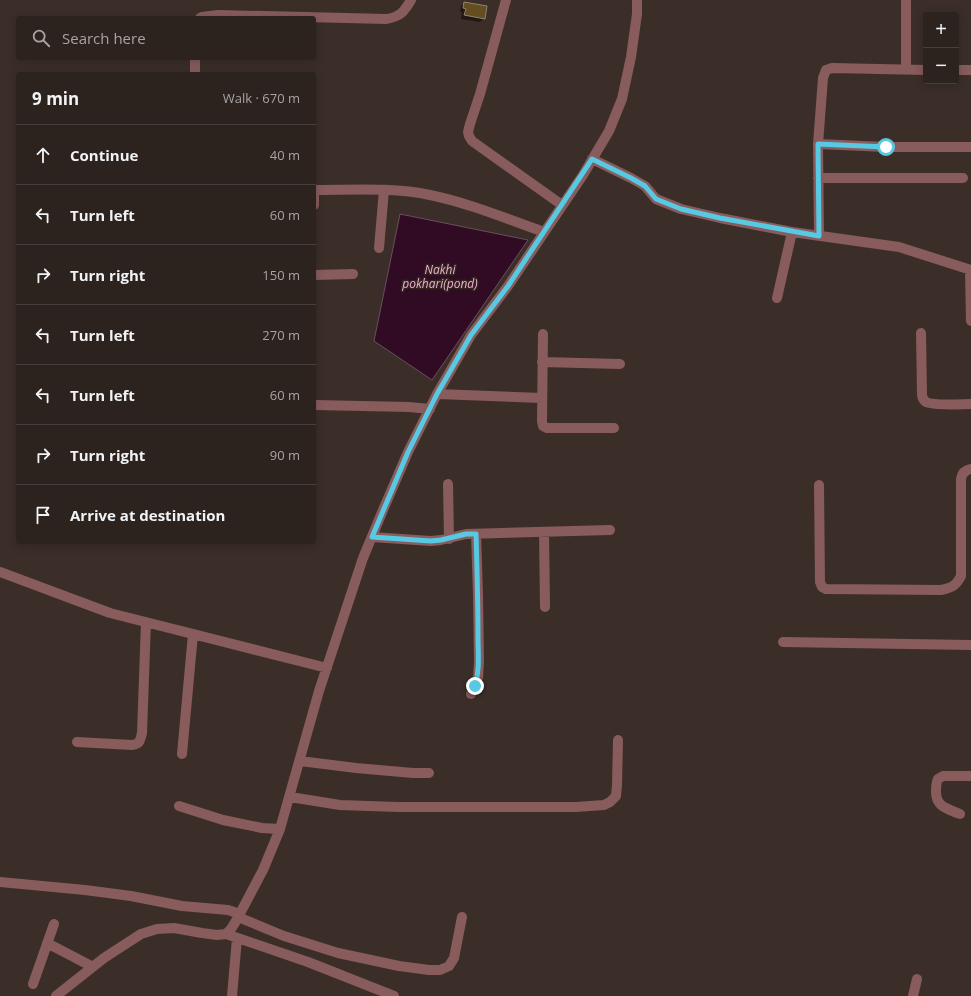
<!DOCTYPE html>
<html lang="en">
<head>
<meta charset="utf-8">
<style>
	body { margin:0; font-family:"Open Sans",sans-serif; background:#342a27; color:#f1f3f6 }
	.controls { position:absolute; right:12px; top:12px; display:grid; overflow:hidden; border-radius:4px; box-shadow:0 2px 10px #0003 }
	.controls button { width:36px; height:36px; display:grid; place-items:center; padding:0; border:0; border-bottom:1px solid #483f3c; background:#2c221e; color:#f1f3f6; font:20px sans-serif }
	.stop { position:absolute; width:12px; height:12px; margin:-9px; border:3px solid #57c9e2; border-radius:50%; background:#fff }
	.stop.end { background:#57c9e2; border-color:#fff; box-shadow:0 1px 4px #0008 }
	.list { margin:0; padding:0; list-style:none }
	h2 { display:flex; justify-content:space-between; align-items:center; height:52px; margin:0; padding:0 16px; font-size:17px }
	h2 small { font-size:13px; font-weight:400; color:#a6a4a4 }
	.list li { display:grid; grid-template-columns:26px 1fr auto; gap:12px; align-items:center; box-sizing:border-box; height:60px; padding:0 16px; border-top:1px solid #483f3c }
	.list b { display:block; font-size:15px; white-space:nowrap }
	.list em { font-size:13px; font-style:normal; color:#a6a4a4 }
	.icon { flex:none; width:22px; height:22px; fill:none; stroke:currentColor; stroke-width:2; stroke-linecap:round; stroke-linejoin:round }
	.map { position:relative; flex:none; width:971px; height:996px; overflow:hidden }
	.search { position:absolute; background:#2c221e; box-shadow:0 2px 10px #0003; left:16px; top:16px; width:300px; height:44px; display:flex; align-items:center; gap:10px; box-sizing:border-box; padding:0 14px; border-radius:4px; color:#a6a4a4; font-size:15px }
	.panel { position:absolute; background:#2c221e; box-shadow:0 2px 10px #0003; left:16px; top:72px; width:300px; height:472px; border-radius:4px }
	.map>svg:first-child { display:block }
	.water { fill:#310b24; stroke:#6b4e5e }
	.shadow { fill:#0007 }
	.building { fill:#644d1f; stroke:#8c8476 }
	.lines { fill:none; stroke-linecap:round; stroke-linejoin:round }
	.minor { stroke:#885b5d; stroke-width:10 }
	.route { stroke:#57c9e2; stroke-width:5 }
	.labels { text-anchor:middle; stroke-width:3; stroke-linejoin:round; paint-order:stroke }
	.water-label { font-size:12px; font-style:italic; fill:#f3abd4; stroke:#31251e }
</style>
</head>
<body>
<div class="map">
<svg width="971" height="996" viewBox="0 0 971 996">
	<rect width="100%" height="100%" fill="#3b2e28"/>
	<path class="water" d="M400,214L528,240L432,380L374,341Z"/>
	<path class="shadow" d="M465,3L484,18L480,22L461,19L462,12H460L461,6Z"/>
	<path class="building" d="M464,2L487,6L485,19L464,15L466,9L463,8Z"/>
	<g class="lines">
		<path class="minor" d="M506,0L480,94L470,124L468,132L469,136L472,141L562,205
			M906,0V69
			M200,18L202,17L218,15L386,19C400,17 404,12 411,0
			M195,58V74
			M956,70H971
			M818,144L886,147H971
			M592,159L631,178L645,186L656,199L681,209L720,218L792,232L899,247L971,270
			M818,178H963
			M314,190C352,190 393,187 430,195C469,203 507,219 544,232
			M314,205V190
			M819,236L818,144L823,78L826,70L832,68L926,70
			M379,248L384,190
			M970,270L971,321
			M314,275L353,274
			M777,298L792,232
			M921,333L922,394C922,397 923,400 926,402C933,406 962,404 971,404
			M543,334L542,421L543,426L547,428H614
			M542,362L620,364
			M437,394L542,398
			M314,405L409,407L430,409
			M448,484L449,539
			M819,485L820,582L822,587L826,589L941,590C951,588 956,586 961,576V479C962,473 965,470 971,469
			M544,532L545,607
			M372,537L431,541L441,540L466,534L610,530
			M0,572L110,613L327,668
			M783,642L971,645
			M471,694L478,677L479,662L478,595L476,534
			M77,742L132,745C140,744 140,741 142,733L146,622
			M182,754L193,634
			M300,761L356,768L413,773H429
			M290,797L340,805L398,807H576L604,805L610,802L616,796L617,785L618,740
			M179,806L223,820L262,828L280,829
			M960,814C948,809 936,807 936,792C936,787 936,783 938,779L943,776H971
			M0,882L85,890L131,896L182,906L228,910L240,914
			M238,917L284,936L338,953L399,966L429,970H440L449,966L454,958L462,917
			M226,934L308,962L394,996
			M47,943L93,967
			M33,984L54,924
			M56,996L104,958L141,934L157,929L174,928L202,933L217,935L226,934L231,929L236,921L263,870L280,829L319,691L363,558L383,510L408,452L437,394L471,335L508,286L583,175L609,131L622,99L631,57L637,14V0
			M232,996L237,938
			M913,996L917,979"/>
	</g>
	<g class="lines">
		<path class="route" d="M475,686C480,670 478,653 478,636C478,602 477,568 476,534H466L441,540L431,541L372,537L408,452L437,394L471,335L508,286L592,159L631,178L645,186L656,199L681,209L720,218L819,236L818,144L886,147"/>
	</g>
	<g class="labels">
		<g class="water-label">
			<text x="440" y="274">Nakhi<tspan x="440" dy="14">pokhari(pond)</tspan></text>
		</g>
	</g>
</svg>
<div class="controls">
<button>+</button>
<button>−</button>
</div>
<div class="stop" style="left:886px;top:147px"></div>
<div class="stop end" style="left:475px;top:686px"></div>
<div class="search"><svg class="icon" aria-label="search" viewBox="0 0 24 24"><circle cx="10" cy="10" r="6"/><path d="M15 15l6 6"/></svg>Search here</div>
<section class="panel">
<h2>9 min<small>Walk · 670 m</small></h2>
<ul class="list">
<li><svg class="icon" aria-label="ahead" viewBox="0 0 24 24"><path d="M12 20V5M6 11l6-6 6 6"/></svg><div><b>Continue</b></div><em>40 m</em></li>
<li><svg class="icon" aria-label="left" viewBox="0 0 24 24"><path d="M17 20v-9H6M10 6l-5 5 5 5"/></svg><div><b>Turn left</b></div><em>60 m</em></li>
<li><svg class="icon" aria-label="right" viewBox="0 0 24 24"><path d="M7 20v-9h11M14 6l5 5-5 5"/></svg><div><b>Turn right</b></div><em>150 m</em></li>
<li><svg class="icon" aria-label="left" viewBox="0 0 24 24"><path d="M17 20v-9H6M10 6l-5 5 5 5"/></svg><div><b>Turn left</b></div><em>270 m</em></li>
<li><svg class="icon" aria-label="left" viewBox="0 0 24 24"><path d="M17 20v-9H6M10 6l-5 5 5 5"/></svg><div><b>Turn left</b></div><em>60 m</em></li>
<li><svg class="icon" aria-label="right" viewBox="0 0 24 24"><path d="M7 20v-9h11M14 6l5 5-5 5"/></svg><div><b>Turn right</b></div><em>90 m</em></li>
<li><svg class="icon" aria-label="arrive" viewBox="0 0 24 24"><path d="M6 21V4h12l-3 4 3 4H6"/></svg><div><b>Arrive at destination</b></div></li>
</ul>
</section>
</div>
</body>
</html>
